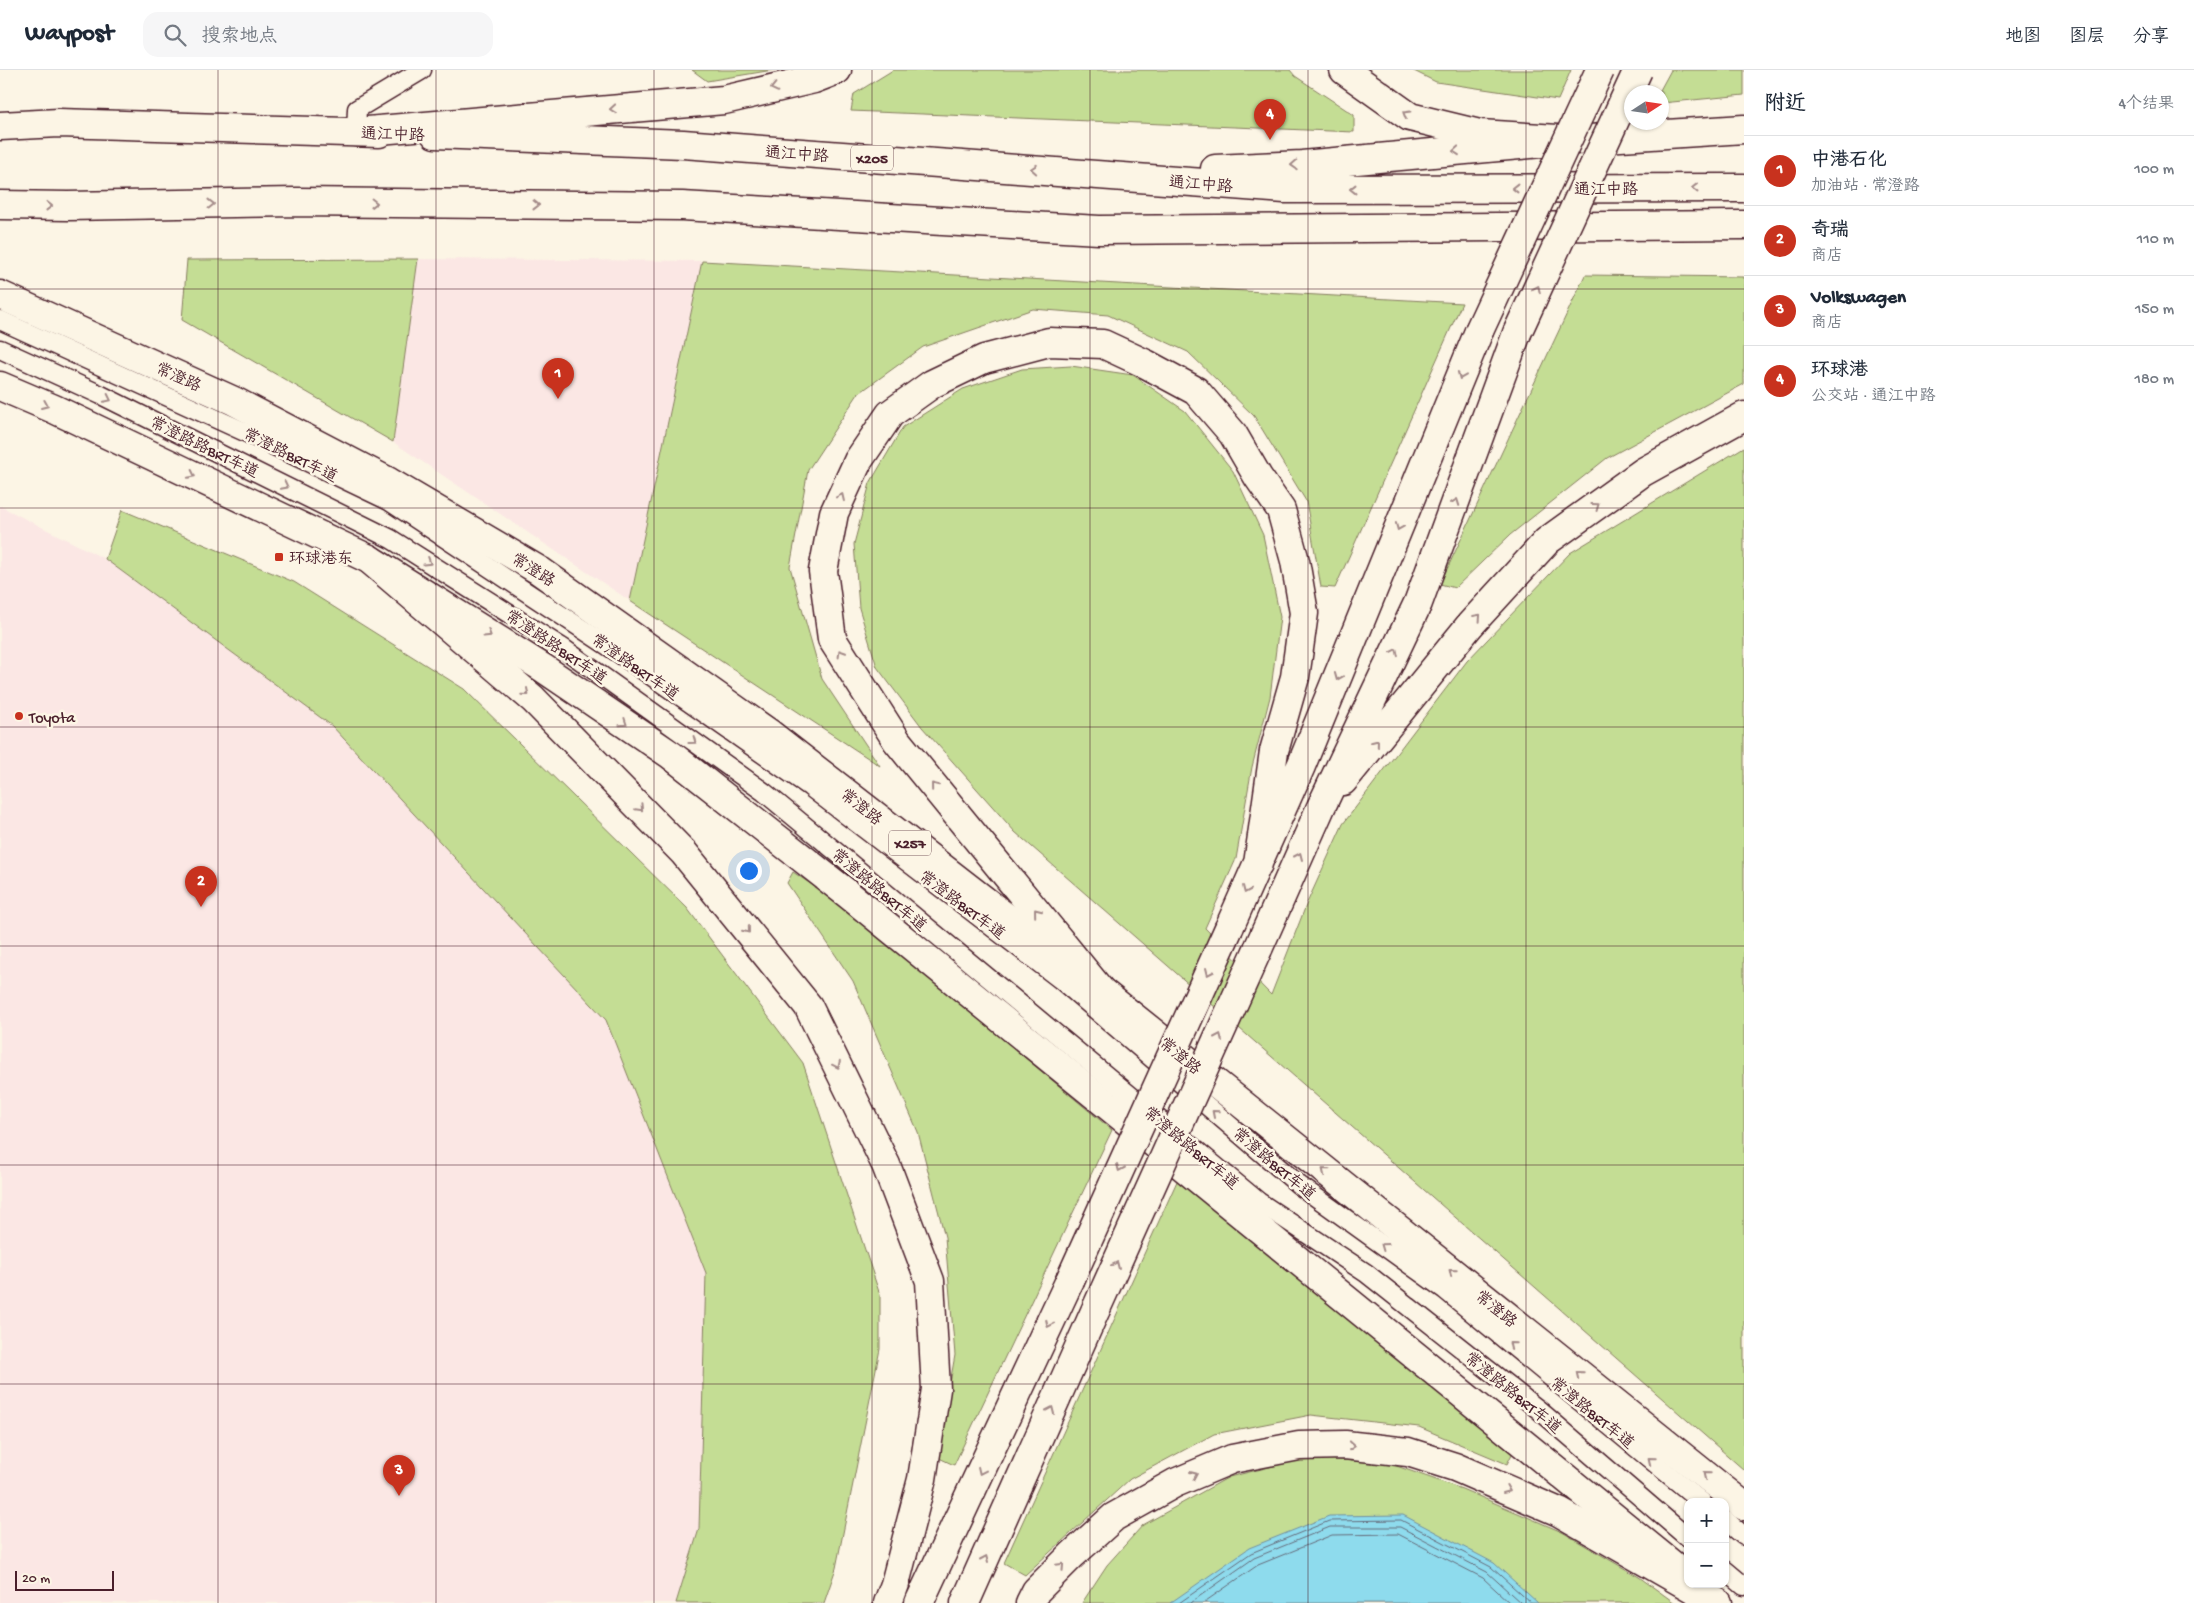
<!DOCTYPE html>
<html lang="zh">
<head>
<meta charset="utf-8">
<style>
	body { margin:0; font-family:"Gochi Hand","LXGW WenKai TC",sans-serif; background:#f6f6f7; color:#1f2937 }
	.controls { position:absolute; right:15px; bottom:15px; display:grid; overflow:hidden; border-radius:10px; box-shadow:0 1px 4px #0004 }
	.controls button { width:45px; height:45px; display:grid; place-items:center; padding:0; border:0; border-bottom:1px solid #e0e1e3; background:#fff; color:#1f2937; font:25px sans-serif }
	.compass { position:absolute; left:1624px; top:15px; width:45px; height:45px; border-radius:50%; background:#fff; box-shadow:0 1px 4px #0004; rotate:78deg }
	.scale { position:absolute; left:15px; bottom:12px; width:99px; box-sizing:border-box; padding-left:5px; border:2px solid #4a1f2b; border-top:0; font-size:14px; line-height:18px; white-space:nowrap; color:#4a1f2b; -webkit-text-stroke:4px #fcf5e5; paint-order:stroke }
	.you { position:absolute; left:748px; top:800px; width:18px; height:18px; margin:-12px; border:4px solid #fff; border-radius:50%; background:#1a73e8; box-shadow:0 0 0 8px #1a73e833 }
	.badge { display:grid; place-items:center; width:32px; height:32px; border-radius:50%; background:#c8321e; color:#fff; font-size:16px; font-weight:700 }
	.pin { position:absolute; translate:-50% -41px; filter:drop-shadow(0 1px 2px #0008) }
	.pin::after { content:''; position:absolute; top:26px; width:18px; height:15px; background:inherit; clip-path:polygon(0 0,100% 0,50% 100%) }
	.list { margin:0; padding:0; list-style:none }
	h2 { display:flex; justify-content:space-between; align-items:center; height:65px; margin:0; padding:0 20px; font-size:21px }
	h2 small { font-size:16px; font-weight:400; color:#747a83 }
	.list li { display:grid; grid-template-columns:32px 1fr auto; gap:15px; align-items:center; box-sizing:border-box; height:70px; padding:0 20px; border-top:1px solid #e0e1e3 }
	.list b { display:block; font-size:19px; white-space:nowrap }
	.list p { margin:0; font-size:16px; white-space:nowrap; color:#747a83 }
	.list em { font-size:16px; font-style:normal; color:#747a83 }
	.icon { flex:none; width:28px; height:28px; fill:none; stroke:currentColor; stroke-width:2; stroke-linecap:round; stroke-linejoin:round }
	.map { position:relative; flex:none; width:1744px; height:1533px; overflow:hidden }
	header { display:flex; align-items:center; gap:30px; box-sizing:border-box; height:70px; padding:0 25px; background:#fff; border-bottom:1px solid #e0e1e3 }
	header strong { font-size:24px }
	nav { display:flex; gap:28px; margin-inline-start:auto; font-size:18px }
	.search { width:350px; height:45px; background:#f6f6f7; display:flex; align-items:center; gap:12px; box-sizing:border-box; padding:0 18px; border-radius:15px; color:#747a83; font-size:19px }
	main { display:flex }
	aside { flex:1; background:#fff }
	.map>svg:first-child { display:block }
	.built { fill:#fbe7e4 }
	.green { fill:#c4dd94; stroke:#877e60 }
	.water { fill:#8edbed; stroke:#73909f }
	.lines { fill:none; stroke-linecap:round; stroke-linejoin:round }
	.shore { stroke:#656a79; stroke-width:1 }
	.lane-casing { stroke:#4a1f2b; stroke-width:21 }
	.primary-casing { stroke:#4a1f2b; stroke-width:31 }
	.highway-casing { stroke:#4a1f2b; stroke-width:31 }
	.lane { stroke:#fcf5e5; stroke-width:18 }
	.primary { stroke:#fcf5e5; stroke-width:28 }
	.highway { stroke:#fcf5e5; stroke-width:28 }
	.highway-bridge-casing { stroke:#4a1f2b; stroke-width:31; stroke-linecap:butt }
	.highway-bridge { stroke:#fcf5e5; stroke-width:28 }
	.oneway { stroke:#a38a88 }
	.grid { fill:none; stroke:#4a1f2b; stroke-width:1; stroke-opacity:0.55 }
	.poi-dot { fill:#c8321e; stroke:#fcf5e5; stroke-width:2 }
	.labels { text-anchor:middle; stroke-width:5; stroke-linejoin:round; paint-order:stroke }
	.shield { fill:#fcf5e5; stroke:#7f5f63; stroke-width:1 }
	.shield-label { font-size:15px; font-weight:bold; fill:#4a1f2b }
	.street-label { font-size:16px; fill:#4a1f2b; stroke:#fcf5e5 }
	.poi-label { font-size:16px; fill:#4a1f2b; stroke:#fcf5e5; text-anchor:start }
</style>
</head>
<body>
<header>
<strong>Waypost</strong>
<div class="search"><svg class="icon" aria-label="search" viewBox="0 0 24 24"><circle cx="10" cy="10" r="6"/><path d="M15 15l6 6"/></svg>搜索地点</div>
<nav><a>地图</a><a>图层</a><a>分享</a></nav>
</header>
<main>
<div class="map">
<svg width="1744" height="1533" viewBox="0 0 1744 1533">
	<rect width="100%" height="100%" fill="#fcf5e5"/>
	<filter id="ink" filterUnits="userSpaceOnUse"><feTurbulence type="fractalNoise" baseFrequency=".02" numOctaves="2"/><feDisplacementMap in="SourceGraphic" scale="10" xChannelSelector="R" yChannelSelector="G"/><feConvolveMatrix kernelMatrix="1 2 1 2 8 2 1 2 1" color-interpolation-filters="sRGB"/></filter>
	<g filter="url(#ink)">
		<path class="built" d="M418,189L702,191L630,531L393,372Z
			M0,436L105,489L332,656L606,950L706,1203L699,1459L676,1533H0Z"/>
		<path class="green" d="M692,0H773L707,11Z
			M893,0H1290L1295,6L1354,45V62L851,41L854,24Z
			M1412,0H1571L1558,30L1436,12Z
			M1671,0H1744V25L1662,33V22H1659Z
			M418,189L393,372L182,250L187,190Z
			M702,191L1462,233L1335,518L1321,517L1306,431L1254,346L1188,282L1108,245L1033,239L923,277L858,324L808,400L790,497L822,609L880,696L630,531Z
			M1585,205L1744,207V314L1607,388L1510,465L1455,518L1440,514Z
			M1071,296L1133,305L1185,341L1233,401L1263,465L1280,547L1270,627L1252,697L1236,789L1205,858L1271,925L1307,833L1343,754L1467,591L1570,483L1744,377V1400L1015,762L922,657L877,597L859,538L854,474L870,413L903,357L963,319L1022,299Z
			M122,440L294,512L464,619L687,838L803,993L880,1225V1279L836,1498L824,1533H676L699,1459L706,1203L606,950L332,656L105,489Z
			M793,802L839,833L1112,1060L954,1395L937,1387L955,1285L945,1167L918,1062L853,911L787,813Z
			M1178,1109L1513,1382L1507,1394L1419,1357L1311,1345L1214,1364L1130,1409L1025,1505L1004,1493Z
			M1306,1388L1388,1393L1462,1419L1562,1462L1639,1507L1675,1533H1082L1107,1495L1143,1455L1229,1407Z"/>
		<path class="water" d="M1403,1445L1494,1493L1538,1533H1170L1249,1478L1329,1446Z"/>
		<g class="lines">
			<path class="shore" d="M1179,1533L1251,1483L1329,1451L1401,1450L1491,1497L1531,1533
				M1190,1533L1254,1488L1330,1457H1400L1487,1502L1521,1533
				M1203,1533L1258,1495L1332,1465L1398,1464L1483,1508L1510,1533"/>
			<defs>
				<path id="lane" d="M356,62L357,39L422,0
					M0,250L245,362L389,431L617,582L810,717L1061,910L1299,1115L1445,1220L1702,1432
					M0,279L101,325L391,469L563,578L764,722L1259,1132L1366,1203L1539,1340L1688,1468
					M1725,1450L1744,1466
					M1725,1500L1744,1516"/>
				<path id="primary" d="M0,56L59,53L379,63
					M435,64L683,74L1285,119L1744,118
					M1215,99L1302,95L1574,70L1744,59
					M0,135L68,136L297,132L682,136L1099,160L1744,155
					M0,225L234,331L389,412L540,501L770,664L1101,921L1744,1436
					M0,316L54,339L369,489L543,598L671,685L849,825L1686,1506"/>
				<path id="highway" d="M1344,0L1410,47L1480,64L1574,70
					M356,62L724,30L814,9L837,0
					M369,489L533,629L684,783L808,936L886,1095L930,1211L936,1319L922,1409L895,1514L888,1533
					M1343,711L1470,555L1547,471L1643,402L1744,346
					M1229,858L1301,696L1479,261
					M1258,879L1321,737L1418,533L1517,263
					M1101,921L897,671L832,569L823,501L834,443L858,391L890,344L932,314L984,289L1049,272L1103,274L1146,294L1196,321L1233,364L1258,407L1281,440L1295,491L1304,543L1295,607L1274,681L1258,794
					M919,1533L1070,1210
					M965,1533L1096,1239
					M1030,1533L1036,1521L1072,1485L1114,1447L1175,1413L1232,1389L1299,1376L1345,1375L1408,1382L1455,1397L1559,1442L1718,1533"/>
			</defs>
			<use href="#lane" class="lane-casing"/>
			<use href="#primary" class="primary-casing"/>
			<use href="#highway" class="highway-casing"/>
			<use href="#lane" class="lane"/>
			<use href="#primary" class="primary"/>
			<use href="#highway" class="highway"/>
			<defs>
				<path id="highway-bridge" d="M1479,261L1600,0
					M1517,263L1638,0
					M1070,1210L1229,858
					M1096,1239L1258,879"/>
			</defs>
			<use href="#highway-bridge" class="highway-bridge-casing"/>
			<use href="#highway-bridge" class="highway-bridge"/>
		</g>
		<defs><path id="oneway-chevron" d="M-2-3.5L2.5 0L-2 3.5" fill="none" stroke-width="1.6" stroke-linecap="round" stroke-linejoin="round" transform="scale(1.25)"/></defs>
		<g class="oneway">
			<use href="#oneway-chevron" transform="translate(774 18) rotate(167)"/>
			<use href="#oneway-chevron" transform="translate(613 39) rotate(175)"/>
			<use href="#oneway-chevron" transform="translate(1406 44) rotate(-149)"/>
			<use href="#oneway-chevron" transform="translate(1456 81) rotate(175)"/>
			<use href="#oneway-chevron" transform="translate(1294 95) rotate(177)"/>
			<use href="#oneway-chevron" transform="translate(1034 99) rotate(-176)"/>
			<use href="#oneway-chevron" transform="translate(1515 118) rotate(180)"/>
			<use href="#oneway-chevron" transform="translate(1695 118) rotate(180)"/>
			<use href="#oneway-chevron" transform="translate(1353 119) rotate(180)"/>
			<use href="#oneway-chevron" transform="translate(374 133) rotate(1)"/>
			<use href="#oneway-chevron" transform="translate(211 134) rotate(-1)"/>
			<use href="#oneway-chevron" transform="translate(536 135) rotate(1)"/>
			<use href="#oneway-chevron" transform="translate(49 136) rotate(1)"/>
			<use href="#oneway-chevron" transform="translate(1537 219) rotate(-65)"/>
			<use href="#oneway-chevron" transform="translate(1461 306) rotate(112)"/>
			<use href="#oneway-chevron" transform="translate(108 329) rotate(26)"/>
			<use href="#oneway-chevron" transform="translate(45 335) rotate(23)"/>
			<use href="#oneway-chevron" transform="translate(192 405) rotate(26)"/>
			<use href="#oneway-chevron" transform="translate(285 416) rotate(27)"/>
			<use href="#oneway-chevron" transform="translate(841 427) rotate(-65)"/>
			<use href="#oneway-chevron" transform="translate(1456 432) rotate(-70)"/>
			<use href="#oneway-chevron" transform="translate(1596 436) rotate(-36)"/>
			<use href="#oneway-chevron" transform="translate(1399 457) rotate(112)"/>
			<use href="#oneway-chevron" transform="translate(428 492) rotate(32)"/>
			<use href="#oneway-chevron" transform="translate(1478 547) rotate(-48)"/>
			<use href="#oneway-chevron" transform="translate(488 564) rotate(32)"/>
			<use href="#oneway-chevron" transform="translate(1395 582) rotate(-64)"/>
			<use href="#oneway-chevron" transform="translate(841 583) rotate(-122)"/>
			<use href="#oneway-chevron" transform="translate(1338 607) rotate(112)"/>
			<use href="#oneway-chevron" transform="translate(526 623) rotate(41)"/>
			<use href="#oneway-chevron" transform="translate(624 653) rotate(34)"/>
			<use href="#oneway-chevron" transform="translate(693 671) rotate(36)"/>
			<use href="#oneway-chevron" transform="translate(1376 673) rotate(-51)"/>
			<use href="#oneway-chevron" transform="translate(934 716) rotate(-129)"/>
			<use href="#oneway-chevron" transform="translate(640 738) rotate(46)"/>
			<use href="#oneway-chevron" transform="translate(1299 786) rotate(-66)"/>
			<use href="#oneway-chevron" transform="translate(1246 820) rotate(114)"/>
			<use href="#oneway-chevron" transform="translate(1037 842) rotate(-129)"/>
			<use href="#oneway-chevron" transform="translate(747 860) rotate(51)"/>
			<use href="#oneway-chevron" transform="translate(1209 902) rotate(114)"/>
			<use href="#oneway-chevron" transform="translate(1219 967) rotate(-66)"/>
			<use href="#oneway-chevron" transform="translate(837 995) rotate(64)"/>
			<use href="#oneway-chevron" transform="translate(1215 1043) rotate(-139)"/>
			<use href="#oneway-chevron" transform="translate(1120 1098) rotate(114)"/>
			<use href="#oneway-chevron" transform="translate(1325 1101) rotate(-141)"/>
			<use href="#oneway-chevron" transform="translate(1384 1176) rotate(-144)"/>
			<use href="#oneway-chevron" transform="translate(1116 1195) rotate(-66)"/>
			<use href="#oneway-chevron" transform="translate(1452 1202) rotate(-141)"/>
			<use href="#oneway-chevron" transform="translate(1049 1254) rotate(115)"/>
			<use href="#oneway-chevron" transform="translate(1512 1275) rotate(-141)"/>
			<use href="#oneway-chevron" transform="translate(1579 1304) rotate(-141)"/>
			<use href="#oneway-chevron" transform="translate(1051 1340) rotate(-66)"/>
			<use href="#oneway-chevron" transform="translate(1352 1376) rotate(5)"/>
			<use href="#oneway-chevron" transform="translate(1651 1390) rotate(-141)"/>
			<use href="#oneway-chevron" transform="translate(981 1401) rotate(115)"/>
			<use href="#oneway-chevron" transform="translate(1194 1405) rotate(-23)"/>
			<use href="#oneway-chevron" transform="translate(1706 1405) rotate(-141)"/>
			<use href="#oneway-chevron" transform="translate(1507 1420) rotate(23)"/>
			<use href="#oneway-chevron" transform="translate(985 1489) rotate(-66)"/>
			<use href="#oneway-chevron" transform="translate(1061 1496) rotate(-47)"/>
		</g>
	</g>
	<path class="grid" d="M218,0V1533M436,0V1533M654,0V1533M872,0V1533M1090,0V1533M1308,0V1533M1526,0V1533M0,219H1744M0,438H1744M0,657H1744M0,876H1744M0,1095H1744M0,1314H1744"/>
	<g class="poi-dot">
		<rect x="274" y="482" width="10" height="10" rx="2.5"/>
		<circle cx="19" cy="646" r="5"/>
	</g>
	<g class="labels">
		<g class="shield">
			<rect x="851" y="75.5" width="42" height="25" rx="4"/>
			<rect x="889" y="760.5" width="42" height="25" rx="4"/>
		</g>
		<g class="shield-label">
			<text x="872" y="93">X205</text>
			<text x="910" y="778">X257</text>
		</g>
		<g class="street-label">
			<text transform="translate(393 63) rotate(2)" y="6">通江中路</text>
			<text transform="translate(797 83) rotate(4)" y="6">通江中路</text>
			<text transform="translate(1201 113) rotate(5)" y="6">通江中路</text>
			<text x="1606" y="124">通江中路</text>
			<text transform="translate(179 306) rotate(24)" y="6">常澄路</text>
			<text transform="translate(205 376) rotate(26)" y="6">常澄路路BRT车道</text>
			<text transform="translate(291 384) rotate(26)" y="6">常澄路BRT车道</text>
			<text transform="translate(534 499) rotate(32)" y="6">常澄路</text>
			<text transform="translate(557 576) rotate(34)" y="6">常澄路路BRT车道</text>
			<text transform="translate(636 596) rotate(35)" y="6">常澄路BRT车道</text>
			<text transform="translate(862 736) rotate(38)" y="6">常澄路</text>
			<text transform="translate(880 819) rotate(40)" y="6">常澄路路BRT车道</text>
			<text transform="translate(963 834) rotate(37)" y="6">常澄路BRT车道</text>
			<text transform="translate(1181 985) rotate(39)" y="6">常澄路</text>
			<text transform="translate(1192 1077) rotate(40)" y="6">常澄路路BRT车道</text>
			<text transform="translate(1275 1093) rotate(40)" y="6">常澄路BRT车道</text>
			<text transform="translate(1497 1238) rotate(39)" y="6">常澄路</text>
			<text transform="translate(1514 1322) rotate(39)" y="6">常澄路路BRT车道</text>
			<text transform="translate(1593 1342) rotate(39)" y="6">常澄路BRT车道</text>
		</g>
		<g class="poi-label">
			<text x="289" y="493">环球港东</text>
			<text x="29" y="652">Toyota</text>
		</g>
	</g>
</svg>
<div class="controls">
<button>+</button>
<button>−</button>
</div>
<svg class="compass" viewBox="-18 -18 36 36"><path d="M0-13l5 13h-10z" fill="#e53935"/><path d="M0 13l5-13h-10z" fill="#747a83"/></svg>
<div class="scale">20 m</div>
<div class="you"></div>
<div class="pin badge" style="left:558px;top:329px">1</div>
<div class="pin badge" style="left:201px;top:837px">2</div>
<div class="pin badge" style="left:399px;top:1426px">3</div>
<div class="pin badge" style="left:1270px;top:70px">4</div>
</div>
<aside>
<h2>附近<small>4个结果</small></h2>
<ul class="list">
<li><span class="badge">1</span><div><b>中港石化</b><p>加油站 · 常澄路</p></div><em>100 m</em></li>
<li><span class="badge">2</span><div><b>奇瑞</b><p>商店</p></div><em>110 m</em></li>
<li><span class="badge">3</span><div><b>Volkswagen</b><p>商店</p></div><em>150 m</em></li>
<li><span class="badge">4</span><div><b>环球港</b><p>公交站 · 通江中路</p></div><em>180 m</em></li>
</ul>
</aside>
</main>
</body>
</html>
